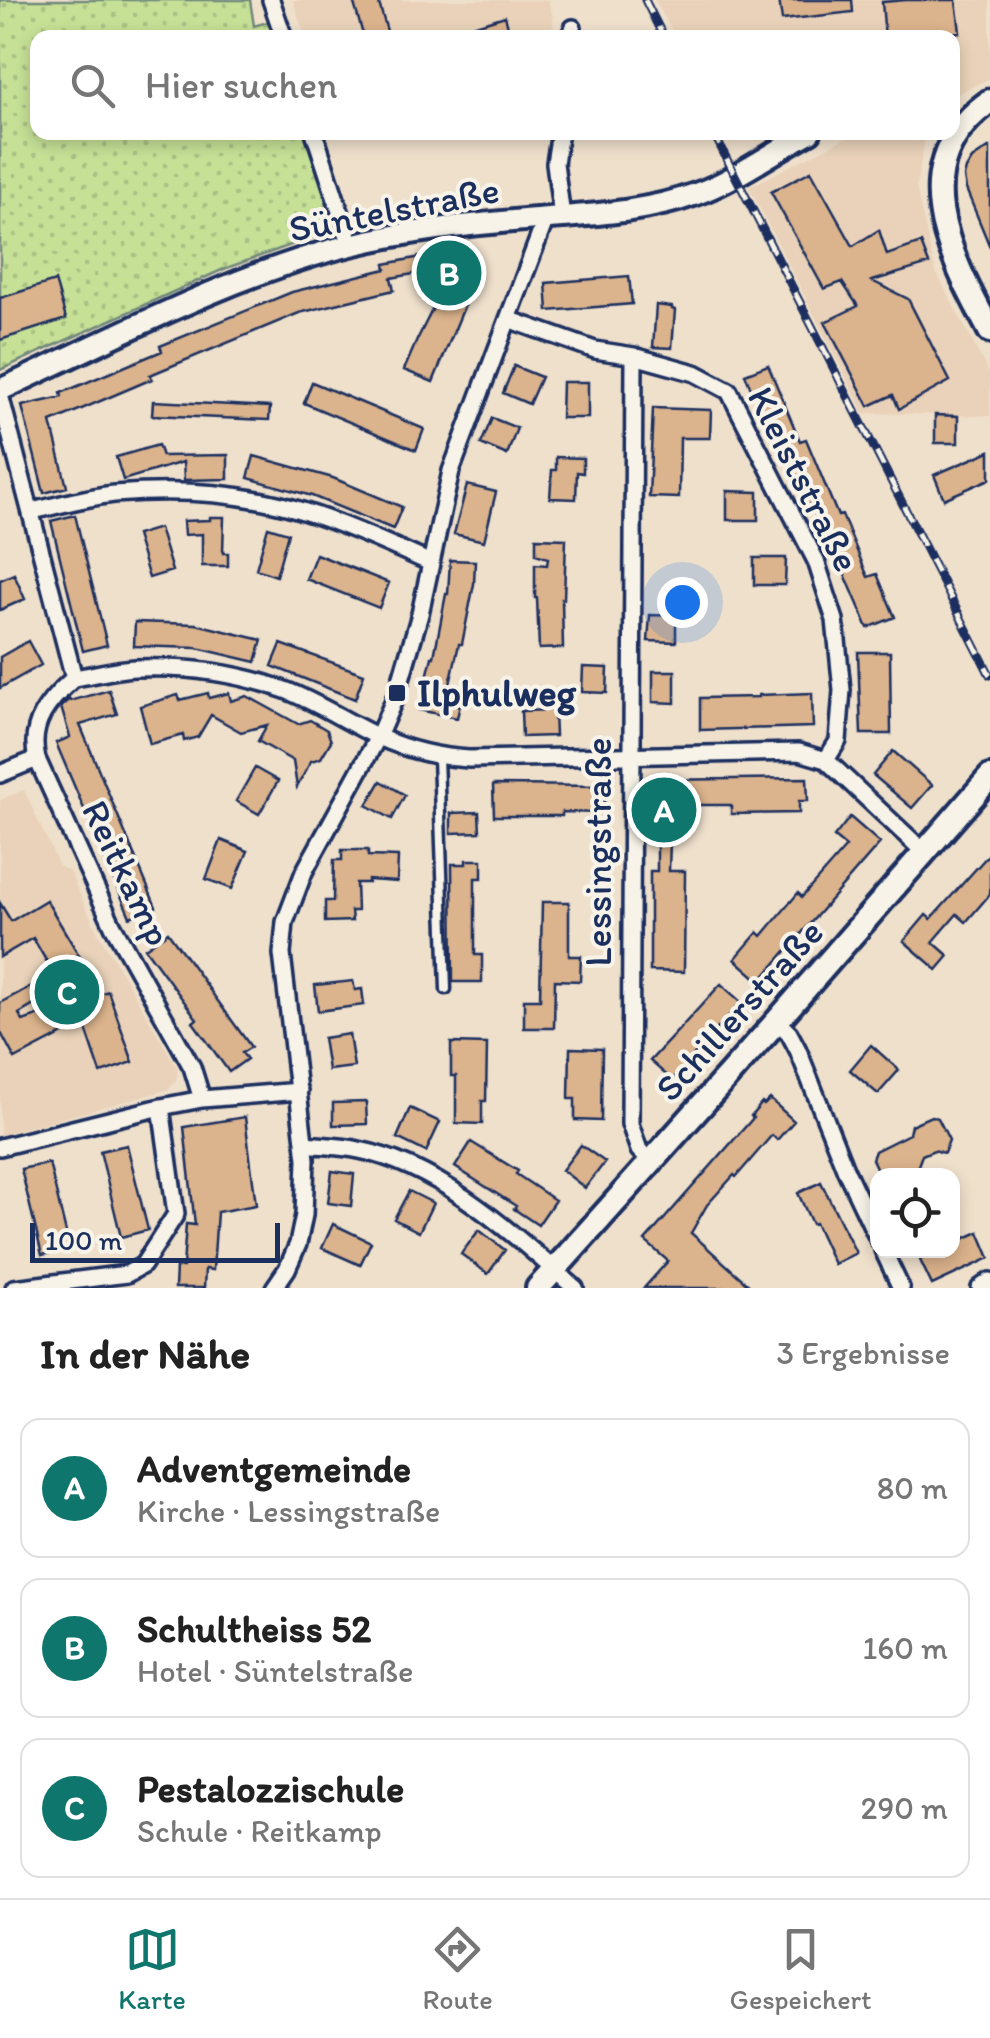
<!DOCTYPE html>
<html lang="de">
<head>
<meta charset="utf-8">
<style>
	body { margin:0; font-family:Itim,sans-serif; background:#f6f6f6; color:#222 }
	.controls { position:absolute; right:30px; bottom:30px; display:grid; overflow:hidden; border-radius:20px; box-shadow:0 5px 15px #0003 }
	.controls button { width:90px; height:90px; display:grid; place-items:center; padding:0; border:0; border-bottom:2px solid #e0e0e0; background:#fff; color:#222; font:50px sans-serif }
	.scale { position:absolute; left:30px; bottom:25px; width:250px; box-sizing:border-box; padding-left:10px; border:5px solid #1b2f5e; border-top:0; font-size:28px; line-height:35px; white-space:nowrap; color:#1b2f5e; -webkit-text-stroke:8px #f7f3e8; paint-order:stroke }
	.you { position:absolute; left:682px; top:602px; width:35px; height:35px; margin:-25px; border:8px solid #fff; border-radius:50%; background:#1a73e8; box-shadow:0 0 0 15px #1a73e833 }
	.badge { display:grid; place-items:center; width:65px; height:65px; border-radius:50%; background:#0f766e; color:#fff; font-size:32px; font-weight:700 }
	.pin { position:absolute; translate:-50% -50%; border:5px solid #fff; box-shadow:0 2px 10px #0006 }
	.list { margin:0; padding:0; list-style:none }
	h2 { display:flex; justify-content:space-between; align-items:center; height:130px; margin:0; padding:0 40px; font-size:42px }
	h2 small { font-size:32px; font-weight:400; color:#767676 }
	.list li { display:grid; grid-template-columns:65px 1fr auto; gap:30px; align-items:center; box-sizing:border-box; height:140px; margin:0 20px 20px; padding:0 20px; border:2px solid #e0e0e0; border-radius:20px }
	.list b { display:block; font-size:38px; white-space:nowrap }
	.list p { margin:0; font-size:32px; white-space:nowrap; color:#767676 }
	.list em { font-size:32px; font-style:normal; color:#767676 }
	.icon { flex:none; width:55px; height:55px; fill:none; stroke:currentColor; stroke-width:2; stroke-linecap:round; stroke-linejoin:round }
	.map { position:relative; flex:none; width:990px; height:1288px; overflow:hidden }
	.search { position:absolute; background:#fff; box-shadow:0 5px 15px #0003; left:30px; right:30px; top:30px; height:110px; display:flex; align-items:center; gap:25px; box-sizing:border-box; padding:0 35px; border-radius:20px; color:#767676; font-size:38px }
	.sheet { height:610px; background:#fff }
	nav { display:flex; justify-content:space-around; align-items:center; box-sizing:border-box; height:140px; border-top:2px solid #e0e0e0; background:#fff; font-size:28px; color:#767676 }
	nav a { display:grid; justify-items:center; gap:5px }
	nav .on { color:#0f766e }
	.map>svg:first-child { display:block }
	.built { fill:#e9d2b9 }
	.park { fill:url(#park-dots); stroke:#70887a; stroke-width:2.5 }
	.building { fill:#dbb38c; stroke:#1b2f5e; stroke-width:2.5 }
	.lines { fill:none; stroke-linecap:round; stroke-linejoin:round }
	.service-casing { stroke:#1b2f5e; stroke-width:15 }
	.minor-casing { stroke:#1b2f5e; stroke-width:22 }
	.tertiary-casing { stroke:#1b2f5e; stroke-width:28 }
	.secondary-casing { stroke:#1b2f5e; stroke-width:30 }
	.service { stroke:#f7f3e8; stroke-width:8 }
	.minor { stroke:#f7f3e8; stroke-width:15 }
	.tertiary { stroke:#f7f3e8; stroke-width:20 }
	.secondary { stroke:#f7f3e8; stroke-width:22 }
	.rail-casing { stroke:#1b2f5e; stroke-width:9 }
	.rail { stroke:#f7f3e8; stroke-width:5; stroke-dasharray:15; stroke-linecap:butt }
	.poi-dot { fill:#1b2f5e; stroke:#f7f3e8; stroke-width:4 }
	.labels { text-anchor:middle; stroke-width:8; stroke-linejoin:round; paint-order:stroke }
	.street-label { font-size:38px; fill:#1b2f5e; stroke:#f7f3e8 }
	.poi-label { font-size:38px; font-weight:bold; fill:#1b2f5e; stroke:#f7f3e8; text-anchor:start }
</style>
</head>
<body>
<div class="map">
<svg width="990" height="1288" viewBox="0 0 990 1288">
	<defs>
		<pattern id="park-dots" width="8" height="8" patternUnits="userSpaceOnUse" patternTransform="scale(2.5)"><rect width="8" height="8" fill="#c6e096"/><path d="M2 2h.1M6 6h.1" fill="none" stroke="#aac084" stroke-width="1.8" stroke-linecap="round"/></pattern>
	</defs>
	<rect width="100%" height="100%" fill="#efe0cc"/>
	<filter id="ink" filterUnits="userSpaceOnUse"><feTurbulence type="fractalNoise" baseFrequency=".01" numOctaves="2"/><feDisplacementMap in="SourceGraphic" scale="20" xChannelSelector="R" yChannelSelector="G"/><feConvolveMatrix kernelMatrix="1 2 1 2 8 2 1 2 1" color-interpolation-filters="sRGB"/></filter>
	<g filter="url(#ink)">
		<path class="built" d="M293,0H548L553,17L554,37H305Z
			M655,0H990V78L953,96L952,38L675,37Z
			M855,133H921L924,144L916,188L935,270L990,375V416L864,413L749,187Z
			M24,790L59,866L69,871L95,927L178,1069L176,1081L167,1090L0,1135V800Z"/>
		<path class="park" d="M0,0H250L254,26L271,21L276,37L38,38V132L306,133L338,231L313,237L224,269L0,370Z"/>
		<path class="building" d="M353,0H378L389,38H364Z
			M779,0H852L853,12L782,20Z
			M906,0H956L960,32L885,38L882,2Z
			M505,16L511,38H446V34Z
			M990,147V247L966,189L964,177L966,169L972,159Z
			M811,171L853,246L879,230L887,255L921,243L929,264L872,281L908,299L950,381L899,409L893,395L869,406L825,322L858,306L842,282L824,289L771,192Z
			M460,254L464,288L471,290L433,382L404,370L417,340L439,296L436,270L391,278L394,290L299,313L150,375L152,379L51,422L67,487L44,493L22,406L62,397L61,393L162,351L160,346L292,292L386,269L385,264L426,256L427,259Z
			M629,276L632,304L548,311L546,283Z
			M55,281L66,319L0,340V298Z
			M656,305L672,307V309L675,310L672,348L653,347Z
			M768,365L800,441L806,439L838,516L842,515L868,577L877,574L895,617L868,628L841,565L838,567L811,504L806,506L775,429L768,431L745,374Z
			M514,366L541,377L529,404L503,393Z
			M312,382L424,429L416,450L304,403Z
			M562,382H588V418H561Z
			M153,401L270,407L269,420L152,415Z
			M653,408L711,410L710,438H680L679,498L649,497Z
			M935,415L958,416V443H935Z
			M492,418L517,428L507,455L481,444Z
			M158,445L162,456L228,455V479L184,480L183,462L123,480L116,457Z
			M990,451V479L944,499L934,475Z
			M254,456L333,478L402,507L393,529L312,496L248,478Z
			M556,457L583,458V473L577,472L576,499L550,498L552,470H556Z
			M467,485L496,492L484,541L454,534Z
			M727,491L758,492V520H727Z
			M75,515L107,645L83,651L51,521Z
			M210,517H224L223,553H228V566H202V534L184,535L183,521L210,520Z
			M268,527L288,533L276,576L256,569Z
			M159,528L172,571L149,578L136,535Z
			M536,538L566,539L564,599H562L563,648L539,649L537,598H535V564L547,565L548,558L536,554Z
			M316,554L389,583L379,608L306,579Z
			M754,558H786L785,585H754Z
			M450,560L475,561L474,584L462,644H459L446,702L460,705L457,718L419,710L432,657H434L446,594H448Z
			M14,574L25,599L0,610V580Z
			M650,615L676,616V642L648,641Z
			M135,622L196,624L262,640L256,662L197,648L134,646Z
			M28,641L41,665L0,688V657Z
			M281,644L364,674L355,699L272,666Z
			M858,652H890L891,734H861Z
			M583,667L608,668L607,693L582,692Z
			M653,671H675V703L653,702Z
			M109,690L117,714L80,725L156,907L130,917L56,743L70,737L61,707L69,699L70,701Z
			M208,693L209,698L229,693L231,701L247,696L298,724L310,720L327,730L331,741L321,758L311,761L297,787L293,761L258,741L267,725L241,732L211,715L198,737L184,741L183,735L150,744L140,706L178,695L180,700Z
			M812,693L813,727L700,730V698L759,697V695Z
			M554,710L555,736L522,737L521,711Z
			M893,751L932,785L912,808L873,775Z
			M255,768L278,781L259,814L236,801Z
			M807,778L808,801H799V813L731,814V805H676V841H670L669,871H685L684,972L650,971V871H657V841H651L652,780Z
			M381,781L405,795L392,819L367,805Z
			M493,785L604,786V813L562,812V816H494Z
			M479,812L480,832L451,833V813Z
			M850,817L880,843L760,981L735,959L758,932L762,936L798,893L802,897L846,847L834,837Z
			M221,840L248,851L232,889L206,879Z
			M342,850H368V856L398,857L397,882L368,880V883H356L357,911H351L352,921L325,922V901H333L334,860H342Z
			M990,853V894L966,922L957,914L933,942L949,956L937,970L904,941L926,915L931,919Z
			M466,860H482V878H475V955H482V982H453L452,864H466Z
			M46,900L89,972L19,1014L23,1021L108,991L133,1062L101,1073L84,1023L15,1059L0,1031V1003L54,974L33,938L0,957V903L11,921Z
			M542,902H569V956H581L580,981L555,980L554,1028H524V999H540Z
			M168,932L251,1047L242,1053L247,1059L229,1072L193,1022L197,1019L145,948Z
			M353,981L355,990L362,989L364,1005L318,1011L315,985Z
			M721,984L741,1002L672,1080L650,1061Z
			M349,1034L354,1067L328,1070L323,1038Z
			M451,1043L487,1044L486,1101H482V1124L456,1123V1076H451Z
			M871,1045L899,1070L878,1094L850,1070Z
			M570,1048L602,1049L601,1121L575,1120V1099H569Z
			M770,1099L794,1121L777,1140L772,1135L736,1177L734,1175L707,1205L691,1233L752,1288H644L668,1261L645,1241L753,1118L751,1116L762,1103L764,1105Z
			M366,1102L367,1124L333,1125V1103Z
			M410,1108L440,1122L426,1152L397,1138Z
			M931,1116L938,1118L949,1140L944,1153L934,1150L922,1155L914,1176H880L872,1159L875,1151L909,1134L911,1125Z
			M245,1117L256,1205L217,1212L213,1270L205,1269L204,1288H175L176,1267H183L186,1224L195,1225L184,1127Z
			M471,1142L518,1171L516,1174L555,1200L538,1225L514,1209L516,1206L455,1167Z
			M127,1145L148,1230L121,1237L100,1151Z
			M581,1145L605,1162L585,1188L562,1170Z
			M49,1163L70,1249L42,1255L21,1169Z
			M332,1171L354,1174L351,1206L328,1203Z
			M821,1182L856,1253L834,1264L815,1223L812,1224L798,1193Z
			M409,1191L433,1203L419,1232L394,1219Z
			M333,1224L371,1242L360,1265L322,1248Z
			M479,1230L505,1250L488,1274L461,1254Z
			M979,1232L990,1258L932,1285L920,1260L940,1250H952V1244Z"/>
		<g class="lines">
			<defs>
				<path id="service" d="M438,757L446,989"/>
				<path id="minor" d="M271,0L284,38
					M572,38L573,28
					M314,132L351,245
					M560,132L555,163L562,217
					M508,319L595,350L634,356L695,373L729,391L816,561L835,620L842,690L838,741L826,760
					M634,356L630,1124L639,1150L650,1161
					M0,395L74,678
					M32,511C59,505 87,497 114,494C162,490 212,491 259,500C315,510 379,540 431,563
					M74,678C94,675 115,669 135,668C185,666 238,673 285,690C319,703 348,723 381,738C410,751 438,757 469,759L799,752L826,760L924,852
					M74,678C49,700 28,724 37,759L113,926L192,1067L202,1099
					M0,774L37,759
					M777,1021L789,1033L798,1050L846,1171L878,1239
					M305,1144C323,1146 341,1146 359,1150C441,1166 514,1235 575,1288
					M0,1147L161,1107L202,1099L299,1091
					M883,1250L901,1288
					M14,1288L127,1274L143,1265L176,1214L161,1107
					M274,1288L287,1269L298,1244L304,1215L306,1159L282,954L285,922L304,872L378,737L397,693L420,614L451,471L546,218
					M980,1288L990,1281"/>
				<path id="tertiary" d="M0,390C111,339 233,274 351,245C408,231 466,225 524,220C581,215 642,214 696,194C735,180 773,152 810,132"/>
				<path id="secondary" d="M990,101C901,164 949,254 990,331
					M538,1288L777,1021L990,777"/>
			</defs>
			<use href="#service" class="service-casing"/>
			<use href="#minor" class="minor-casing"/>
			<use href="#tertiary" class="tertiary-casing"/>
			<use href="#secondary" class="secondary-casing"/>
			<use href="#service" class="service"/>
			<use href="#minor" class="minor"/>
			<use href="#tertiary" class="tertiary"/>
			<use href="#secondary" class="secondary"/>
			<defs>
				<path id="rail" d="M645,0L664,38
					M713,132L990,675"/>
			</defs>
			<use href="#rail" class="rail-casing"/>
			<use href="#rail" class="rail"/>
		</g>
	</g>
	<rect class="poi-dot" x="387" y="683" width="20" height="20" rx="5"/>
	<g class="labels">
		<g class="street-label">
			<text transform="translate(394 209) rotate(-11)" y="13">Süntelstraße</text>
			<text transform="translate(804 479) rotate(63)" y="13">Kleiststraße</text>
			<text transform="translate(598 852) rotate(-90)" y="13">Lessingstraße</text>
			<text transform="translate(127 873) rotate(64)" y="13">Reitkamp</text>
			<text transform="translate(739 1010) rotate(-48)" y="13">Schillerstraße</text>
		</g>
		<g class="poi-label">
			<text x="417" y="706">Ilphulweg</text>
		</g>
	</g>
</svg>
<div class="controls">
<button><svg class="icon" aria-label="locate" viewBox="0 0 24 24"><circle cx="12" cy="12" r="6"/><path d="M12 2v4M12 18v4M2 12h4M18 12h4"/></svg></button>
</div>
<div class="scale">100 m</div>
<div class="you"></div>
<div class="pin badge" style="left:664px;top:810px">A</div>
<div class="pin badge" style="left:449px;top:273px">B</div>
<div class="pin badge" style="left:67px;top:992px">C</div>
<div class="search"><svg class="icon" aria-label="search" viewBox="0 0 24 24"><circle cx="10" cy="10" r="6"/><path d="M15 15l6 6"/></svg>Hier suchen</div>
</div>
<section class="sheet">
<h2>In der Nähe<small>3 Ergebnisse</small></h2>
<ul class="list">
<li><span class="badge">A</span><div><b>Adventgemeinde</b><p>Kirche · Lessingstraße</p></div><em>80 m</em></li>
<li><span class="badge">B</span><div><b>Schultheiss 52</b><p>Hotel · Süntelstraße</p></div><em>160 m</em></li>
<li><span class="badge">C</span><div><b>Pestalozzischule</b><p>Schule · Reitkamp</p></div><em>290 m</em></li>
</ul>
</section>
<nav>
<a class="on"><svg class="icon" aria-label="map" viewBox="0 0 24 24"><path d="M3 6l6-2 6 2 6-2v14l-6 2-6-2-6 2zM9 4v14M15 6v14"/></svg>Karte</a>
<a><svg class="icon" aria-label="directions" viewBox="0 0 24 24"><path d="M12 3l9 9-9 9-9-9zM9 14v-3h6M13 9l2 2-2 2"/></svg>Route</a>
<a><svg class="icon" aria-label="saved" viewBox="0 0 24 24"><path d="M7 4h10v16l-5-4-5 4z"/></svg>Gespeichert</a>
</nav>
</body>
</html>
